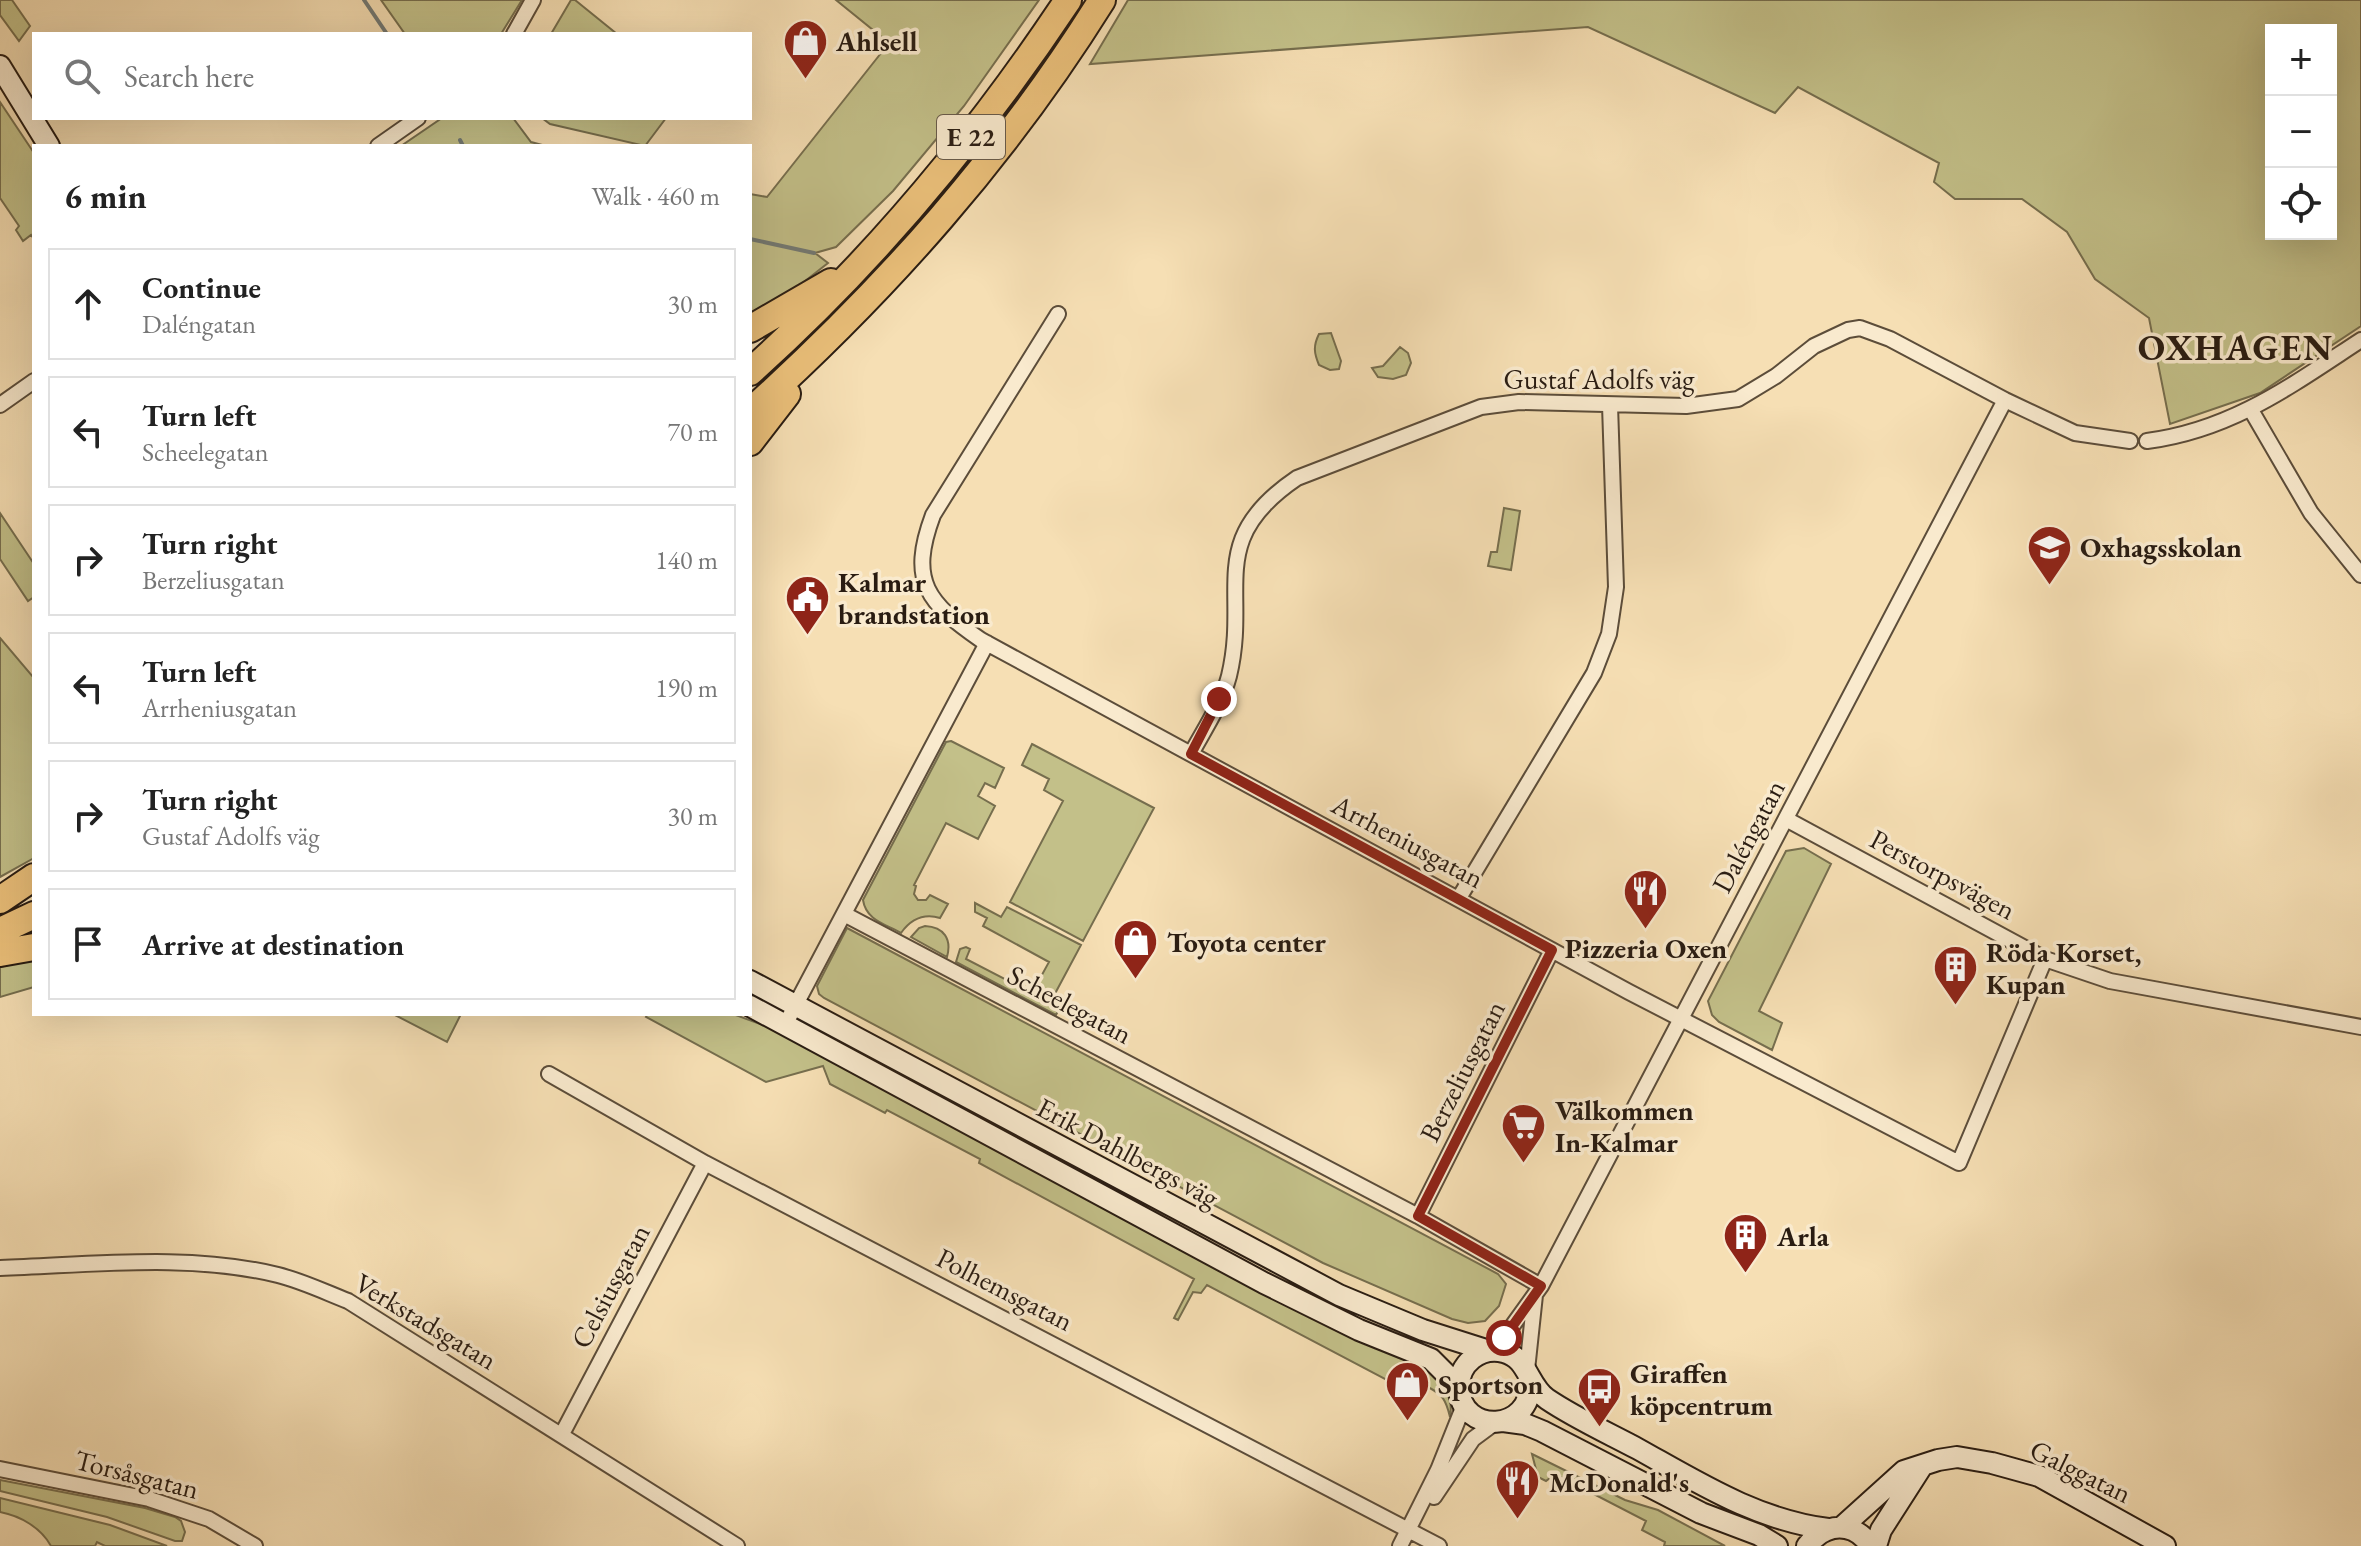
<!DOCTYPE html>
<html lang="en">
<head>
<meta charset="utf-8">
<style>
	body { margin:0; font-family:"EB Garamond",serif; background:#f6f6f6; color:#222 }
	.controls { position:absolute; right:24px; top:24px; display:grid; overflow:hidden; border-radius:0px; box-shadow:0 8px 32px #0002 }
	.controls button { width:72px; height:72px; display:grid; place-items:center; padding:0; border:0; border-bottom:2px solid #e0e0e0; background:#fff; color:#222; font:40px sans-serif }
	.stop { position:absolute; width:24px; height:24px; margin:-18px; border:6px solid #8f2418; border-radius:50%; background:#fff }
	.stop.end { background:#8f2418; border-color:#fff; box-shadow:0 2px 8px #0008 }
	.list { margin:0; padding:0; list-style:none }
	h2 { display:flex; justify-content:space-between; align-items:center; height:104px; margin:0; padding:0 32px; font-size:34px }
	h2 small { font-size:26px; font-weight:400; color:#767676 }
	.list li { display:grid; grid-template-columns:52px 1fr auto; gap:24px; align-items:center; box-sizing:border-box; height:112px; margin:0 16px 16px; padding:0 16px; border:2px solid #e0e0e0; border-radius:0px }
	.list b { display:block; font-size:30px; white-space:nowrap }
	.list p { margin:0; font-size:26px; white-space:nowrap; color:#767676 }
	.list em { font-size:26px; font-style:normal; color:#767676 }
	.icon { flex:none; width:44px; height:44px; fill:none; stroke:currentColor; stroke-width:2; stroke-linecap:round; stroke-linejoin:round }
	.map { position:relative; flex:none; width:2361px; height:1546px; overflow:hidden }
	.search { position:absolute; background:#fff; box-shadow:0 8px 32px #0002; left:32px; top:32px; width:720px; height:88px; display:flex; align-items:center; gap:20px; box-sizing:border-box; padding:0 28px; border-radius:0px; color:#767676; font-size:30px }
	.panel { position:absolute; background:#fff; box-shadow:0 8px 32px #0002; left:32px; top:144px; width:720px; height:872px; border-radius:0px }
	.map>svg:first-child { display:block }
	.green { fill:#c3c089; stroke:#766e4e; stroke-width:2; fill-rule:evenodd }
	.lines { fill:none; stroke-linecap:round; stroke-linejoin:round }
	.stream { stroke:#727a76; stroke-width:4 }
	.street-casing { stroke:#5c4d3a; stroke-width:18 }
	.secondary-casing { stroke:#291c12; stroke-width:24 }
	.highway-casing { stroke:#291c12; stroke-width:30 }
	.street { stroke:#f9eace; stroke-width:14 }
	.secondary { stroke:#f9eace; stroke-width:20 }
	.highway { stroke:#ebc07a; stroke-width:26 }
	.route { stroke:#8f2418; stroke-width:10 }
	.labels { text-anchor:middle; stroke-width:7; stroke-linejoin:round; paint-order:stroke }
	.shield { fill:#f9eace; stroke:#675a4a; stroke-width:2 }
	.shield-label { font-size:26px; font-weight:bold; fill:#291c12 }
	.poi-label { font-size:28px; font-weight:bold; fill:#291c12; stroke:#f9eace; text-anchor:start }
	.street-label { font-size:28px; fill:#291c12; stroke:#f9eace }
	.district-label { font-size:36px; font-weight:bold; letter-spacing:2px; fill:#291c12; stroke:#f9eace }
</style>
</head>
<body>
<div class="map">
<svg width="2361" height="1546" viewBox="0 0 2361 1546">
	<rect width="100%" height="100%" fill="#f6dfb4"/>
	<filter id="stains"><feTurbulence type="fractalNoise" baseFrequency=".0025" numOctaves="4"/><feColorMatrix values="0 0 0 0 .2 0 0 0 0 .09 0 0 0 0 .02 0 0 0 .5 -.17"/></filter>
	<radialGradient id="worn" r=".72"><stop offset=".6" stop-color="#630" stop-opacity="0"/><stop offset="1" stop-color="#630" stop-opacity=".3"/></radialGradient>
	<path class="green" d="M0,0H12L30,26L19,41L0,15Z
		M381,0H522L501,34H405Z
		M571,0H575L617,34H551Z
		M836,0H1039L964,106L893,191L836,247L815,253L828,263L786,296L750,317V194L767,197L889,43Z
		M1128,0H2361V326L2260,393L2170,424L2149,318L2095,279L2067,232L2022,199H1955L1934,182L1939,163L1798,87L1775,113L1588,27L1090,64ZM2331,30V234H2271V30Z
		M0,102L34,153V239L31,235L23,241L16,230L19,226L0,198Z
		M442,118H513L531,142L546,146H401Z
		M542,118H666L645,146L550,124Z
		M1331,333L1341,361L1339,369L1330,370L1319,365C1314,353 1313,346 1319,334Z
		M1400,347L1408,353L1411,363L1406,375L1393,379L1378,377L1372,368L1383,366Z
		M1504,508L1520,511L1511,570L1488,566L1491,552H1497Z
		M0,513L34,564V597L28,601L0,559Z
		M0,638L34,678V858L0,877Z
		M951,741L1004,768L995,788L985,783L978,796L995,806L978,839L946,823L914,885L916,886L914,894L918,900H926L930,895L948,904L940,918C923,913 911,919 901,933C885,924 866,920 863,900L946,742Z
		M1032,744L1154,808L1083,941L1010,902L1063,801L1044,790L1049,779L1022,765Z
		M1804,848L1831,864L1759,1011L1782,1023L1772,1050L1719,1022L1712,1015L1708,1001L1786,851Z
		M975,903L1001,917L1007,907L1081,945L1050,1003L1059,1009L1056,1015L956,962L960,949L966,947L970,949L966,959L1032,993L1049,962L983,926L987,918L975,912Z
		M925,926C944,927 952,939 947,957L911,937L919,928Z
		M847,928L1498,1274L1506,1284L1499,1306L1485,1321L1468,1323L1452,1319L1323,1263L824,998L819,994L817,986Z
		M34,959V987L0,997V967Z
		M393,1014H461L447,1042Z
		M648,1014H733L768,1027L1429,1369C1442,1382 1454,1397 1450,1417C1446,1400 1443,1395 1428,1387L1421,1398L1207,1285L1201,1293L1193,1292L1178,1320L1174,1318L1194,1279L979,1163L980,1159L887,1110L885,1113L830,1084L823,1066L766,1082L646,1017Z
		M1532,1454L1625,1500L1658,1510L1725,1546H1664L1665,1542L1642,1530L1646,1521L1555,1474L1546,1481L1538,1477Z
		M0,1480L145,1508L175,1517L181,1521L185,1532L182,1541H175L107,1517L0,1491Z
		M0,1498L110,1525L167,1546H105L97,1542L95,1546H51C41,1528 21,1516 0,1512Z"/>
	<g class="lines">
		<path class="stream" d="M364,0L387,34
			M460,140L463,146
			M750,239L814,253"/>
		<defs>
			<path id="street" d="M514,34L533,0
				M378,146L418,118
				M1058,314L933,515C908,582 928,603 981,640L1629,992L1959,1163L2045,959
				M0,405L34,381
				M2251,410L2311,513L2361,575
				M2147,441C2232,430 2292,385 2361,340
				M1191,754C1204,730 1222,703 1229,676C1250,589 1204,541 1297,478L1481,407L1519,402L1686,406L1738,399L1776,376L1814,346L1848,330L1860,328L1890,339L2005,400L2075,433L2130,441
				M1786,819L2045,959L2110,981L2361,1027
				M1459,898L1594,673L1609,634L1616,587L1610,405
				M844,914L1418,1216L1541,1286
				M785,1025L987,643
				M549,1074L705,1163L1439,1546
				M1418,1216L1552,950
				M0,1268C92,1265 188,1253 278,1275C302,1281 325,1292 348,1301L737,1546
				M1495,1350L1541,1286L2005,400
				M1527,1370L1535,1295
				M562,1434L705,1163
				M0,1469L149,1499L209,1519L255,1546
				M1434,1497L1473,1439L1496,1422
				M1400,1546L1438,1470L1464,1405"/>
			<path id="secondary" d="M0,66L49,146
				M750,981L1339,1295L1423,1330L1489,1351
				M750,1006L1264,1283L1359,1330L1431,1359L1459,1387
				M1530,1382C1532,1433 1461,1435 1459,1388C1458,1364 1480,1346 1504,1352C1528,1358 1528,1386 1547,1399C1575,1418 1608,1433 1638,1449C1699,1483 1757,1520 1828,1529
				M1503,1421L1525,1424L1542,1431L1701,1513L1759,1535L1777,1546
				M1842,1527L1904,1471L1938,1460L1957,1457L1992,1463L2039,1476L2165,1546
				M1807,1546C1826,1522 1853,1521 1871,1546
				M1876,1546L1881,1530L1922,1466"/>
			<path id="highway" d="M750,329L831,282
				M750,372C873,262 977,137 1068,0
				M750,412C887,288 1004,157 1102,0
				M750,442L787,394
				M0,900L34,877
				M0,931L34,915
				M0,953L34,947"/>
		</defs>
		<use href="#street" class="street-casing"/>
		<use href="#secondary" class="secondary-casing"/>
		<use href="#highway" class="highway-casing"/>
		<use href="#street" class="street"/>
		<use href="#secondary" class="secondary"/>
		<use href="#highway" class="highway"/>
	</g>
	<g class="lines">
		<path class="route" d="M1219,699L1191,754L1552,950L1418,1216L1541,1286L1504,1338"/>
	</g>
	<defs>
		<symbol id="shop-pin" viewBox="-11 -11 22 30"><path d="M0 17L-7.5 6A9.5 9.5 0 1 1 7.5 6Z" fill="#8f2418" stroke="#f9eace"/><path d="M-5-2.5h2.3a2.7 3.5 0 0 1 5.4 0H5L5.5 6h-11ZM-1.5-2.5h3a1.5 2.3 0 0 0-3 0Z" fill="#fff"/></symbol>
		<symbol id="school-pin" viewBox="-11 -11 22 30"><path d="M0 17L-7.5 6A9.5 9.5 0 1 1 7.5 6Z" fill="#8f2418" stroke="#f9eace"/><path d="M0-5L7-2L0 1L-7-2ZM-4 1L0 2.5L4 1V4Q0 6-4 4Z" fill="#fff"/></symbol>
		<symbol id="civic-pin" viewBox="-11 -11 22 30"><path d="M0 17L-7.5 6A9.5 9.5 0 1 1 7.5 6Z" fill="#8f2418" stroke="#f9eace"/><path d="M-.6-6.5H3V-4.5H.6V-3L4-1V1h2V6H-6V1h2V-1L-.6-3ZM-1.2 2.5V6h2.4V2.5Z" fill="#fff"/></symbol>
		<symbol id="restaurant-pin" viewBox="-11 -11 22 30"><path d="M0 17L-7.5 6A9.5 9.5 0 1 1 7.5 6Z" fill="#8f2418" stroke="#f9eace"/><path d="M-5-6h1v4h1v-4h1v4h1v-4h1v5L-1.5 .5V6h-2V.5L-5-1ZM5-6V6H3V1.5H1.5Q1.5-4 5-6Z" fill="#fff"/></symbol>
		<symbol id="building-pin" viewBox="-11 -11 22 30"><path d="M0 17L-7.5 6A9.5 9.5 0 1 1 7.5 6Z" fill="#8f2418" stroke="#f9eace"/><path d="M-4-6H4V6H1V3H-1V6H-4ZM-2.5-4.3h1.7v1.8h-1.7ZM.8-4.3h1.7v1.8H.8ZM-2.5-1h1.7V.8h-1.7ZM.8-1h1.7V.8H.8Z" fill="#fff"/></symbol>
		<symbol id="supermarket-pin" viewBox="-11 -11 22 30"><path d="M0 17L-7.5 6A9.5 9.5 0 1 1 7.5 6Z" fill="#8f2418" stroke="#f9eace"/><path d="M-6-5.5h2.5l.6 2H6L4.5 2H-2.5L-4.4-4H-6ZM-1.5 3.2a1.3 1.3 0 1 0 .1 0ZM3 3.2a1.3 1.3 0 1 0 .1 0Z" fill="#fff"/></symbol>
		<symbol id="bus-pin" viewBox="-11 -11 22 30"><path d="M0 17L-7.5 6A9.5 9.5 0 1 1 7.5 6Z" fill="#8f2418" stroke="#f9eace"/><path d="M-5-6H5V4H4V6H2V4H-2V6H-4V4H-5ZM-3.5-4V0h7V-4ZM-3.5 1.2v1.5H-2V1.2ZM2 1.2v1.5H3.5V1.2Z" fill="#fff"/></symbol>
	</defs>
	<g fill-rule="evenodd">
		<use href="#shop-pin" x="780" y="16" width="51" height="69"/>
		<use href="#school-pin" x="2024" y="522" width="51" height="69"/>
		<use href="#civic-pin" x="782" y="572" width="51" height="69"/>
		<use href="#restaurant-pin" x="1620" y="866" width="51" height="69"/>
		<use href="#shop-pin" x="1110" y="916" width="51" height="69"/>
		<use href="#building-pin" x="1930" y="942" width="51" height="69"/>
		<use href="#supermarket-pin" x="1498" y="1100" width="51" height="69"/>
		<use href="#building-pin" x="1720" y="1210" width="51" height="69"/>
		<use href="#shop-pin" x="1382" y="1358" width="51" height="69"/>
		<use href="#bus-pin" x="1574" y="1364" width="51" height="69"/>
		<use href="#restaurant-pin" x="1492" y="1456" width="51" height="69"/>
	</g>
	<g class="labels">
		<rect class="shield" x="937" y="115" width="68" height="44" rx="6"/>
		<g class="shield-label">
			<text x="971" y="146">E 22</text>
		</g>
		<g class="poi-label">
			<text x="836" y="51">Ahlsell</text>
			<text x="2080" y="557">Oxhagsskolan</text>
			<text x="838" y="592">Kalmar<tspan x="838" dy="32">brandstation</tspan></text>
			<text x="1167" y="952">Toyota center</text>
			<text x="1646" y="958" text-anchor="middle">Pizzeria Oxen</text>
			<text x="1986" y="962">Röda Korset,<tspan x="1986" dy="32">Kupan</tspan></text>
			<text x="1555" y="1120">Välkommen<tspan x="1555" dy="32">In-Kalmar</tspan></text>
			<text x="1777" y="1246">Arla</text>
			<text x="1630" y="1383">Giraffen<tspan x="1630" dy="32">köpcentrum</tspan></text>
			<text x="1438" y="1394">Sportson</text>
			<text x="1549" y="1492">McDonald's</text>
		</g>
		<g class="street-label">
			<text x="1599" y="389">Gustaf Adolfs väg</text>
			<text transform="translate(1748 836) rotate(-62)" y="10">Daléngatan</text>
			<text transform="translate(1408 841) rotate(28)" y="10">Arrheniusgatan</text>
			<text transform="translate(1943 874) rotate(28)" y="10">Perstorpsvägen</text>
			<text transform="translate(1070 1004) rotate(28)" y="10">Scheelegatan</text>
			<text transform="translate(1462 1071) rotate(-63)" y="10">Berzeliusgatan</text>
			<text transform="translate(1128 1152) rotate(28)" y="10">Erik Dahlbergs väg</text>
			<text transform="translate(610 1286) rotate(-62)" y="10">Celsiusgatan</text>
			<text transform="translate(1005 1289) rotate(27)" y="10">Polhemsgatan</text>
			<text transform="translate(426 1321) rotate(31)" y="10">Verkstadsgatan</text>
			<text transform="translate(2081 1471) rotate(26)" y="10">Galggatan</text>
			<text transform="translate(137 1474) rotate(14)" y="10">Torsåsgatan</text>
		</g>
		<g class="district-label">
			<text x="2236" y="360">OXHAGEN</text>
		</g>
	</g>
	<rect width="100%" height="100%" filter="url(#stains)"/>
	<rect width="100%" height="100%" fill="url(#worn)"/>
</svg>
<div class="controls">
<button>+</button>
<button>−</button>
<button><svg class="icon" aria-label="locate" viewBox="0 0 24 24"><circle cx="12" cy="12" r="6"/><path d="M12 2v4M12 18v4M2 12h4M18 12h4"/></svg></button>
</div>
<div class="stop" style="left:1504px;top:1338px"></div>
<div class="stop end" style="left:1219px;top:699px"></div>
<div class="search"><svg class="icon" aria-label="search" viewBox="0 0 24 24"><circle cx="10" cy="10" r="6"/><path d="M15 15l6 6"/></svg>Search here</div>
<section class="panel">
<h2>6 min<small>Walk · 460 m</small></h2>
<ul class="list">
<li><svg class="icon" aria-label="ahead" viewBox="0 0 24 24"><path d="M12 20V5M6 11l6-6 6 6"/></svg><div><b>Continue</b><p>Daléngatan</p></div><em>30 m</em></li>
<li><svg class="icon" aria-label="left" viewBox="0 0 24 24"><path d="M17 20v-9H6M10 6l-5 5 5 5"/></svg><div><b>Turn left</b><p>Scheelegatan</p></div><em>70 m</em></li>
<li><svg class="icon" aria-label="right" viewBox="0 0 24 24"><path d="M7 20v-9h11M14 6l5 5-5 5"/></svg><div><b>Turn right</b><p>Berzeliusgatan</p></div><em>140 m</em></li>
<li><svg class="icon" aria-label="left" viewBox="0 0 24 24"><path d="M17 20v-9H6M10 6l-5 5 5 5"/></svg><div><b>Turn left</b><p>Arrheniusgatan</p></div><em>190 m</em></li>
<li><svg class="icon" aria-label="right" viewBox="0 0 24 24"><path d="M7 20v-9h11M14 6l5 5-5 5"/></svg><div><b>Turn right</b><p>Gustaf Adolfs väg</p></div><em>30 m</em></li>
<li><svg class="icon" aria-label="arrive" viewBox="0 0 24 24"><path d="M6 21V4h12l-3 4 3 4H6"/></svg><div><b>Arrive at destination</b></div></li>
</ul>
</section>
</div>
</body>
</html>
